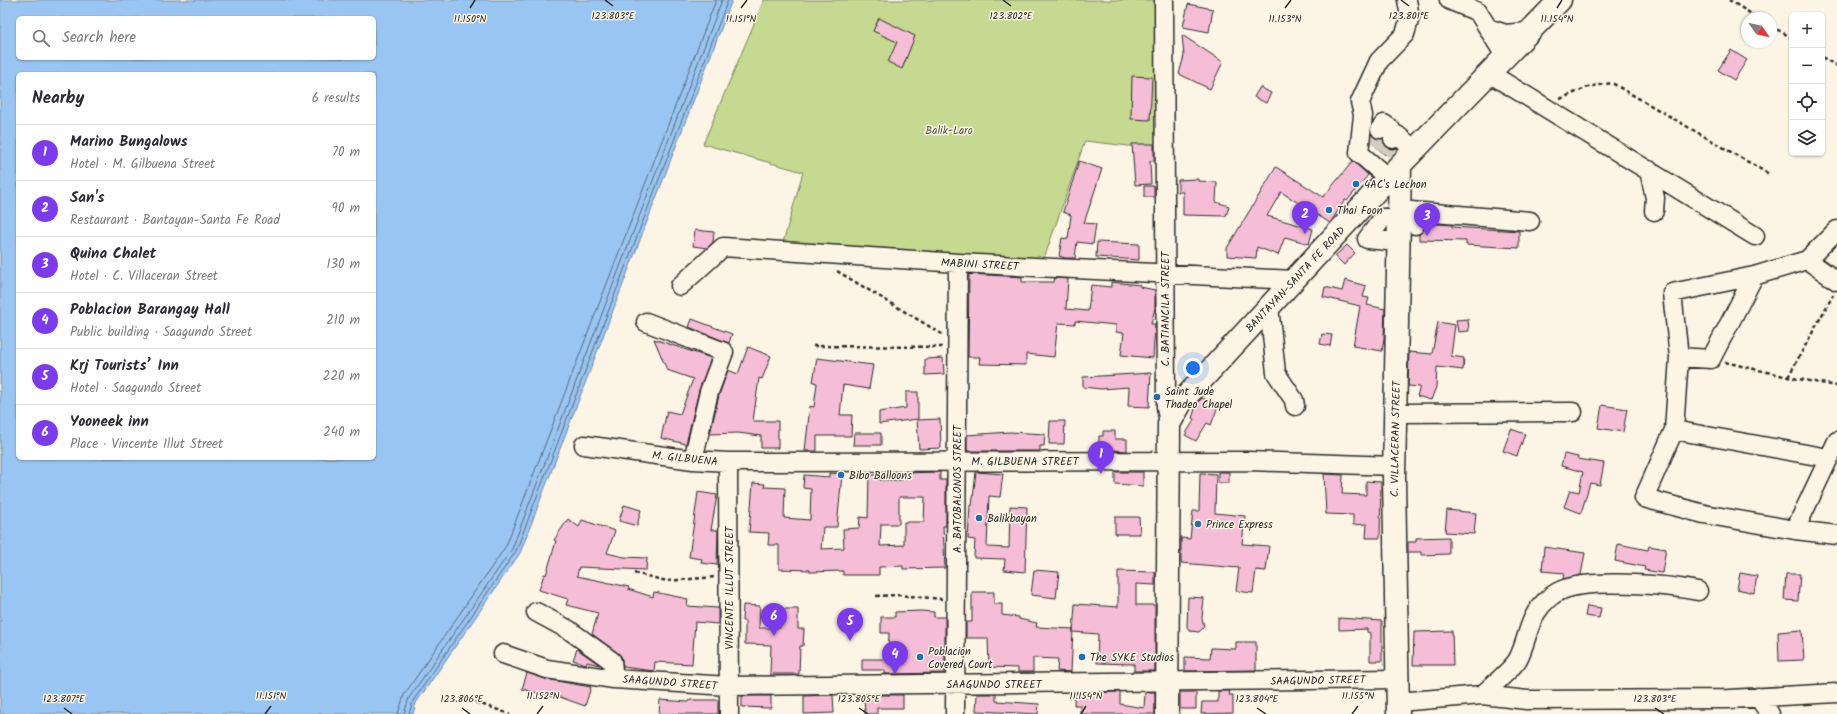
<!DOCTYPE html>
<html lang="en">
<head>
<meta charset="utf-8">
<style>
	body { margin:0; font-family:Kalam,sans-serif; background:#f2f2f3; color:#2b2b33 }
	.controls { position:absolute; right:12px; top:12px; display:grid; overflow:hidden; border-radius:6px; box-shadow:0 1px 3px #0004 }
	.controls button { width:36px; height:36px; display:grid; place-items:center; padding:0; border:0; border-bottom:1px solid #e1e1e2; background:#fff; color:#2b2b33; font:20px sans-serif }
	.compass { position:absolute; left:1741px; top:12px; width:36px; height:36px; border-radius:50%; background:#fff; box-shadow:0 1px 3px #0004; rotate:124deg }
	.you { position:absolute; left:1193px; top:368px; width:14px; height:14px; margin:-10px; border:3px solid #fff; border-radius:50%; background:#1a73e8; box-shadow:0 0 0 6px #1a73e833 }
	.badge { display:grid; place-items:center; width:26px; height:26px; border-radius:50%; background:#7c3aed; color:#fff; font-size:13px; font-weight:700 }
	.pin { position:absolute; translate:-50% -33px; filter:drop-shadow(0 1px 2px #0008) }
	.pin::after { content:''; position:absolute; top:21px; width:14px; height:12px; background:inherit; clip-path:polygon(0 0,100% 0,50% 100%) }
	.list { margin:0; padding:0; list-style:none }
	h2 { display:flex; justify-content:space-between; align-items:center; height:52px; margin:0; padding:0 16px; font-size:17px }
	h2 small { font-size:13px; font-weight:400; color:#7c7c81 }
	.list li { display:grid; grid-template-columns:26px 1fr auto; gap:12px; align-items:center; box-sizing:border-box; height:56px; padding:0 16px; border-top:1px solid #e1e1e2 }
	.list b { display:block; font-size:15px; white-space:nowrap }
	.list p { margin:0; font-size:13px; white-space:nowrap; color:#7c7c81 }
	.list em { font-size:13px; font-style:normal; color:#7c7c81 }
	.icon { flex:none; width:22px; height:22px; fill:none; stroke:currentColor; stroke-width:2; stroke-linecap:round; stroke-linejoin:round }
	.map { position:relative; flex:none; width:1837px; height:714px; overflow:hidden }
	.search { position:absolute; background:#fff; box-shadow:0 1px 3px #0004; left:16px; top:16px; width:360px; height:44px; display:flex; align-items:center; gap:10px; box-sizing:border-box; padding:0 14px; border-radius:6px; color:#7c7c81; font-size:15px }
	.panel { position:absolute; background:#fff; box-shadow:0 1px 3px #0004; left:16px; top:72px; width:360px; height:388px; border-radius:6px }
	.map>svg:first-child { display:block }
	.green { fill:#c5da90; stroke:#78825e }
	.water { fill:#99c5f2; stroke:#6d87a2; fill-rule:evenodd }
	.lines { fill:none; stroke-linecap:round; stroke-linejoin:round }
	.shore { stroke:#57697b; stroke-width:1 }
	.building { fill:#f5bed6; stroke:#2b2b2b; fill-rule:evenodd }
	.minor-tunnel { stroke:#d2cdc0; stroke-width:18; stroke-dasharray:18 9; stroke-linecap:butt }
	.minor-casing { stroke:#2b2b2b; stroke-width:21 }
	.major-casing { stroke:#2b2b2b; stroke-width:25 }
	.path { stroke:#2b2b2b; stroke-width:2.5; stroke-dasharray:4 3; stroke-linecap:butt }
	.minor { stroke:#fcf5e5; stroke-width:18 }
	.major { stroke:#fcf5e5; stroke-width:22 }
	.ticks { fill:none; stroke:#2b2b2b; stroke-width:1.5 }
	.poi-dot { fill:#1f6fb2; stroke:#fcf5e5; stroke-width:1.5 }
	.labels { text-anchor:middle; stroke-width:3; stroke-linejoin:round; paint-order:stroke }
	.park-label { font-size:11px; fill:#525744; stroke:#fcf5e5 }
	.poi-label { font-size:11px; fill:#2b2b2b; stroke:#fcf5e5; text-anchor:start }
	.street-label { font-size:11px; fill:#2b2b2b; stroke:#fcf5e5 }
	.ticks-label { font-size:10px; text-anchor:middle; fill:#2b2b2b; stroke:#fcf5e5; stroke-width:3; stroke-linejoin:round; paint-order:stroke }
</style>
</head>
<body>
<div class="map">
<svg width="1837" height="714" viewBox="0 0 1837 714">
	<rect width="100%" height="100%" fill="#fcf5e5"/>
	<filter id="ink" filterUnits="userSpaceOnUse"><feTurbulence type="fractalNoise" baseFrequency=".025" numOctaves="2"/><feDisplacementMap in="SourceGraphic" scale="8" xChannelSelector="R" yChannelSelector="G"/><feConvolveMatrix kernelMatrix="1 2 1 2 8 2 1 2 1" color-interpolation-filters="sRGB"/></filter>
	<g filter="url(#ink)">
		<path class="green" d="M764,0H1164V150L1085,141L1041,267L781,250L803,172L703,144Z"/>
		<path class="water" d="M0,0H732L520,553L416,703L413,714H0ZM18,18H374V58H18ZM18,74H374V458H18Z"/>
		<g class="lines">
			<path class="shore" d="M398,714L404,695L506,546L716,0
				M404,714L409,698L512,549L722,0
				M409,714L413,701L516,551L728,0"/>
		</g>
		<path class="building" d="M1188,4L1213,9L1209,32L1183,27Z
			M879,18L915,36L902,69L888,62L897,42L873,31Z
			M1182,35L1223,62L1210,89L1179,74L1184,56Z
			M1731,50L1747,60L1734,80L1718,70Z
			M1132,76L1152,77L1150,120L1131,119Z
			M1260,87L1271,93L1266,103L1254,97Z
			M1371,135L1378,139H1383L1385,146L1390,149L1385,155L1371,142Z
			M1132,144H1154V161H1150L1151,184L1135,185Z
			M1079,161L1102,169L1084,223L1096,224L1093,244L1077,242L1075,258H1065L1059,256L1062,238L1068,239L1071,215L1063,212Z
			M1353,161L1368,175L1347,201L1345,200L1330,223L1281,192L1267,216L1313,229L1309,244L1285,237L1278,255L1257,247L1256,258L1227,256V248L1276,167L1323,197Z
			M1198,179V181L1217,182L1216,202L1229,206L1226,216L1183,215V192H1178V180Z
			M1144,186H1154V197H1144Z
			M1425,223L1452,225V227L1519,231V248L1466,245V241L1419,240V235L1425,228Z
			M695,230L714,232L713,242L707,248L693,246Z
			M1097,242L1139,244V260L1096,257Z
			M1347,245L1355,253L1344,265L1335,256Z
			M969,274L1022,277V282H1054L1055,278L1068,279L1066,309L1088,311L1091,285L1111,287V282L1140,285V287L1155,290V308L1151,324H1155L1153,358L1121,355L1124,333L1116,332V325L1075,321V324L1058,323L1054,357L1026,354V365L979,364L980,357H968Z
			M1345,280L1366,286L1363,297L1369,298L1367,305L1385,309L1384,338L1382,351L1353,346L1360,306L1323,297L1325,287L1342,291Z
			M692,319L732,334L729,343L689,327Z
			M1468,319L1469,331L1458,332L1456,320Z
			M1438,322L1455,325L1451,356L1464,358L1463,370L1437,367L1436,387L1431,400L1417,396L1420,387L1408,386L1409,352L1432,354Z
			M1322,334L1332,335L1330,346L1320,344Z
			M654,339L711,358L699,390L686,444L661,438L667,411L680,414L693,379L667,370Z
			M748,347L771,356L762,379L759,378L753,421H778V448H761V436L738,433L710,434L719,395L728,370L738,374Z
			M817,358L873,365L869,389L843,385L840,415H852L851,436H817V451H805L810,406L814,407L817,383L813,382Z
			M943,358L944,374L925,375V359Z
			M1151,373L1149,407L1128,406L1129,387L1101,389L1083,387V377Z
			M906,392H918V419L879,424V412L906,408Z
			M1202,398L1219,404L1211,425L1207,423L1196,441L1185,435L1195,419L1192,418L1197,403Z
			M1602,405L1627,409L1623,432L1598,428Z
			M940,419L941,448L919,449L917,420Z
			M1050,421H1065L1064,444H1049Z
			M1511,429L1525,434L1517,456L1503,451Z
			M1103,431H1115V439H1127V451L1099,449V436H1103Z
			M1010,432L1045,434L1044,446H1040V451H967V435Z
			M854,433H881V445H853Z
			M1564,454L1578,457V459L1604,463L1600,485L1590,483L1581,513L1564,507L1570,490L1579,492L1583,472L1561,466Z
			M940,472V480H946V526H943L945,568L903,569V566L879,567V575H843V571L810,572V570L779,569V545H768L769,533L749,532L753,483L765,484L764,487L785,488L784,518L810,520L811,489L803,488L804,475L829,477V473L842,474L837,527H823L821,549L844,548L843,529L859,528L860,517L868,518L869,475H880V480H902V473ZM899,497H925L924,522H904V545L880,546L881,524H899Z
			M976,472L1003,474L1000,497L989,496L987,547L1009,548L1010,506L1027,507L1025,572L1004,570L1005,559L974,558L975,540L968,539L970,505L972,506Z
			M1115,472H1143V486L1115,484Z
			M1218,472H1229V483H1218Z
			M1200,473L1216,474L1215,513L1245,516L1242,544L1269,546L1266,571L1256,570L1253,593L1236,591L1239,568L1181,563V538L1190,539L1193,511H1199Z
			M1324,474L1343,475L1342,494L1366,495V481L1381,482L1380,538H1366L1367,524L1353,525V515L1326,514Z
			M698,492L717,495L711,530H718L717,565L701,563L702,559L689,557Z
			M624,505L641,510L637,526L619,521Z
			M1447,510L1476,513L1474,534L1445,532Z
			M1115,517H1139L1140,534H1115Z
			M568,519L579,527L582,520L615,531L607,553L624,557L647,558L646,570L579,567L577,576L629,587L628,589L653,597L654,592L688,599L687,606L718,608V624L695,622L692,664L655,662L654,671L623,667L621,656L618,653L592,634L598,613L566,605L568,599L539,590L544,574L546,575L556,541L554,540Z
			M1449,537V554L1421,555V552H1408V542H1416V538Z
			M1618,544L1648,550L1649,546L1666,549L1662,573L1644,570L1645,567L1615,561Z
			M1544,547L1585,553L1581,575L1563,579L1564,573L1542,571Z
			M1034,570L1059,572L1056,598L1031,595Z
			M1118,571L1155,572V585L1136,584V605H1155V671H1134V664L1097,663L1098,634L1073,632L1075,604L1118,607Z
			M1740,573L1757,576L1754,593L1737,589Z
			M1786,574H1800L1798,601L1784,600Z
			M972,592H994V604H1002V615L1019,617V619L1037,623L1036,627L1073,629L1071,672L1057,671L1058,659L1033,658V672H1018V668L989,667L988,638H966V622H972Z
			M1188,597L1204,598L1202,618L1204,627L1199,632L1190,631L1187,627Z
			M743,605L760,606L759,628H780V609H798V629H804L803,646H800L799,674H770L771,645L745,644V621H742Z
			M1587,606L1601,608L1599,618L1585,616Z
			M921,611L934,612V617H945V673L885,674V670H862V659H888L889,633H881V617H895V612Z
			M1339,618L1382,621V661H1370V633L1367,632V629L1339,630Z
			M1802,630L1804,660L1779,661L1778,632Z
			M1452,631L1453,665H1413L1414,632Z
			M1236,642H1256V670L1185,671V657L1210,658L1211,648L1236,649Z
			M577,649L600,665L587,662L586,664L573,660Z
			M527,673L545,679L591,687L585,706L557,696V698L522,689Z
			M1218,691H1230L1229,695H1233V713L1201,714L1202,702H1218Z
			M1120,692V704L1144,708L1145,692H1155V714H1080V705H1074L1075,693Z
			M1180,692H1196V709H1180Z
			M977,694H996V701L1039,704L1038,714L976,711Z
			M833,695L834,713L804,714V696Z
			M864,695H903V708H877V714H865Z
			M742,696H771V708L742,707Z
			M660,700L689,702L690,700H718V714H659Z"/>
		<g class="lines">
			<path class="minor-tunnel" d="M1369,141L1380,129
				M1382,152L1393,139"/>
			<defs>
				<path id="minor" d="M1164,0L1166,407L1169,424
					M1449,0L1478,12L1505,56
					M1488,28L1505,34L1528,32
					M1489,73L1755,236
					M1380,129L1384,124L1391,129
					M1393,139L1397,135L1415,150
					M1649,170L1655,198L1654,211
					M1388,178L1359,153L1363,115L1360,102L1379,61L1405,34L1410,17L1407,0
					M1415,225L1399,210L1530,221
					M1837,230L1807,260L1754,276L1672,293L1679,357L1674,430L1644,498L1704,514L1795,530L1837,535
					M1398,242L1367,239L1383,218L1399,217
					M1807,260L1837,281
					M680,286L723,247L958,263L1294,280
					M1269,306L1276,373L1294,400L1295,406
					M646,322L724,352L709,392L693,460
					M1679,357L1711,359L1754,276
					M1396,413L1573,412
					M1674,430L1828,458
					M584,445L693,460L728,462L1248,461L1394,466
					M728,462L729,714
					M1795,530L1837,441
					M536,612L569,630L612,661L614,679
					M503,654L547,669L614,679L729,686L1397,679
					M1482,695C1491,687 1513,668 1518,659C1527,642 1528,621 1541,606C1547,599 1554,593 1562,590C1590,578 1668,585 1698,591
					M1758,697L1770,714
					M1398,702L1482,695L1527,700L1729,699L1837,693
					M955,714L958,263"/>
				<path id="major" d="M1167,714L1169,424L1182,401L1400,165L1560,0
					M1398,714L1394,477L1400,165"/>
			</defs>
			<use href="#minor" class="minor-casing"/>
			<use href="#major" class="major-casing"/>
			<path class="path" d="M1729,0L1758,18
				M1771,26L1792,38
				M1822,57L1837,66
				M1560,99L1588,87L1612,83L1769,174
				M837,271L942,334
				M813,346L942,347
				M1725,362L1788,377L1837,386
				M1788,377L1833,295
				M634,573L667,581L715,577
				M876,596L897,595L942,599
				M469,700L510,714"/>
			<use href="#minor" class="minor"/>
			<use href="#major" class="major"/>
		</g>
	</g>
	<path class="ticks" d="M605,0L613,6M1003,0L1011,6M1401,0L1409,6M470,8L475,0M741,8L747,0M1285,8L1291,0M1557,8L1562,0M64,708L72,714M462,708L470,714M859,708L868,714M1257,708L1266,714M1655,708L1664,714M265,714L271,706M537,714L543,706M1081,714L1086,706M1352,714L1358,706"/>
	<g class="poi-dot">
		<circle cx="1356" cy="184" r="4"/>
		<circle cx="1329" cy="210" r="4"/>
		<circle cx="1157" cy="397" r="4"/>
		<circle cx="841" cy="475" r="4"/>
		<circle cx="979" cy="518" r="4"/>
		<circle cx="1198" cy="524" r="4"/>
		<circle cx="920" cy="657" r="4"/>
		<circle cx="1082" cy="657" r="4"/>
	</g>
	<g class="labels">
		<g class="park-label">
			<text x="949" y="134">Balik-Laro</text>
		</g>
		<g class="poi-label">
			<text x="1364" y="188">4AC's Lechon</text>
			<text x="1337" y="214">Thai Foon</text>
			<text x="1165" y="395">Saint Jude<tspan x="1165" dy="13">Thadeo Chapel</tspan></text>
			<text x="849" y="479">Bibo Balloons</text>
			<text x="987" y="522">Balikbayan</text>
			<text x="1206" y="528">Prince Express</text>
			<text x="928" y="655">Poblacion<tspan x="928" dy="13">Covered Court</tspan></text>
			<text x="1090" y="661">The SYKE Studios</text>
		</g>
		<g class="street-label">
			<text transform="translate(980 264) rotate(3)" y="4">MABINI STREET</text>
			<text transform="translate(1295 279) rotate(-47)" y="4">BANTAYAN-SANTA FE ROAD</text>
			<text transform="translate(1165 309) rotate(-90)" y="4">C. BATIANCILA STREET</text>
			<text transform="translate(1395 439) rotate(-89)" y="4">C. VILLACERAN STREET</text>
			<text transform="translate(685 458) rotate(6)" y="4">M. GILBUENA</text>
			<text x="1025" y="465">M. GILBUENA STREET</text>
			<text transform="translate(957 489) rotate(-90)" y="4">A. BATOBALONOS STREET</text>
			<text transform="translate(729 588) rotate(-90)" y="4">VINCENTE ILLUT STREET</text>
			<text transform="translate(1318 680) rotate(-1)" y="4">SAAGUNDO STREET</text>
			<text transform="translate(670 682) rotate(4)" y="4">SAAGUNDO STREET</text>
			<text x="994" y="688">SAAGUNDO STREET</text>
		</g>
	</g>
	<g class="ticks-label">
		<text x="613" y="19">123.803°E</text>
		<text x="1409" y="19">123.801°E</text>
		<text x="1011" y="19">123.802°E</text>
		<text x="470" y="22">11.150°N</text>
		<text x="741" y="22">11.151°N</text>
		<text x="1285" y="22">11.153°N</text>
		<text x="1557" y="22">11.154°N</text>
		<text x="271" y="699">11.151°N</text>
		<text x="543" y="699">11.152°N</text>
		<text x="1086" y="699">11.154°N</text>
		<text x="1358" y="699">11.155°N</text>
		<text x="64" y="702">123.807°E</text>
		<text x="462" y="702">123.806°E</text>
		<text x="859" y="702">123.805°E</text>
		<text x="1257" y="702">123.804°E</text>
		<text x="1655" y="702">123.803°E</text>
	</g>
</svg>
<div class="controls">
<button>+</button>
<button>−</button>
<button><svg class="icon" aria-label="locate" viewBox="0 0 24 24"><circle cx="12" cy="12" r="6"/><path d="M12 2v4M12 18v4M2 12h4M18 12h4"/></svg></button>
<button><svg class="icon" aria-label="layers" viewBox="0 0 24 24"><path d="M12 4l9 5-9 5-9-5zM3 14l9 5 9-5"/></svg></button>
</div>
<svg class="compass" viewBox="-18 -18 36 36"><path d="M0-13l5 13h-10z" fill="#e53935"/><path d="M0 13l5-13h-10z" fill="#7c7c81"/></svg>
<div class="you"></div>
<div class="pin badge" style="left:1101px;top:474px">1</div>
<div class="pin badge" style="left:1305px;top:234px">2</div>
<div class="pin badge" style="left:1427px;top:236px">3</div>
<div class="pin badge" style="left:895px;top:674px">4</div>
<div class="pin badge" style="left:850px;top:641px">5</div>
<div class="pin badge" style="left:774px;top:636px">6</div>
<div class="search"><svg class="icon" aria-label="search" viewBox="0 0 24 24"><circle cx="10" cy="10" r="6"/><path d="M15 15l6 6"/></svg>Search here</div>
<section class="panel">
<h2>Nearby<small>6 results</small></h2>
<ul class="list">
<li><span class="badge">1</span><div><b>Marino Bungalows</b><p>Hotel · M. Gilbuena Street</p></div><em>70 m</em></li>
<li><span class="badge">2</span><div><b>San's</b><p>Restaurant · Bantayan-Santa Fe Road</p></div><em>90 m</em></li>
<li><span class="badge">3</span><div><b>Quina Chalet</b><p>Hotel · C. Villaceran Street</p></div><em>130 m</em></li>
<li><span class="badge">4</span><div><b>Poblacion Barangay Hall</b><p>Public building · Saagundo Street</p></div><em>210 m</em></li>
<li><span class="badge">5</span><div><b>Krj Tourists’ Inn</b><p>Hotel · Saagundo Street</p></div><em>220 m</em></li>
<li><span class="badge">6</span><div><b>Yooneek inn</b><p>Place · Vincente Illut Street</p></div><em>240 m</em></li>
</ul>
</section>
</div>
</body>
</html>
